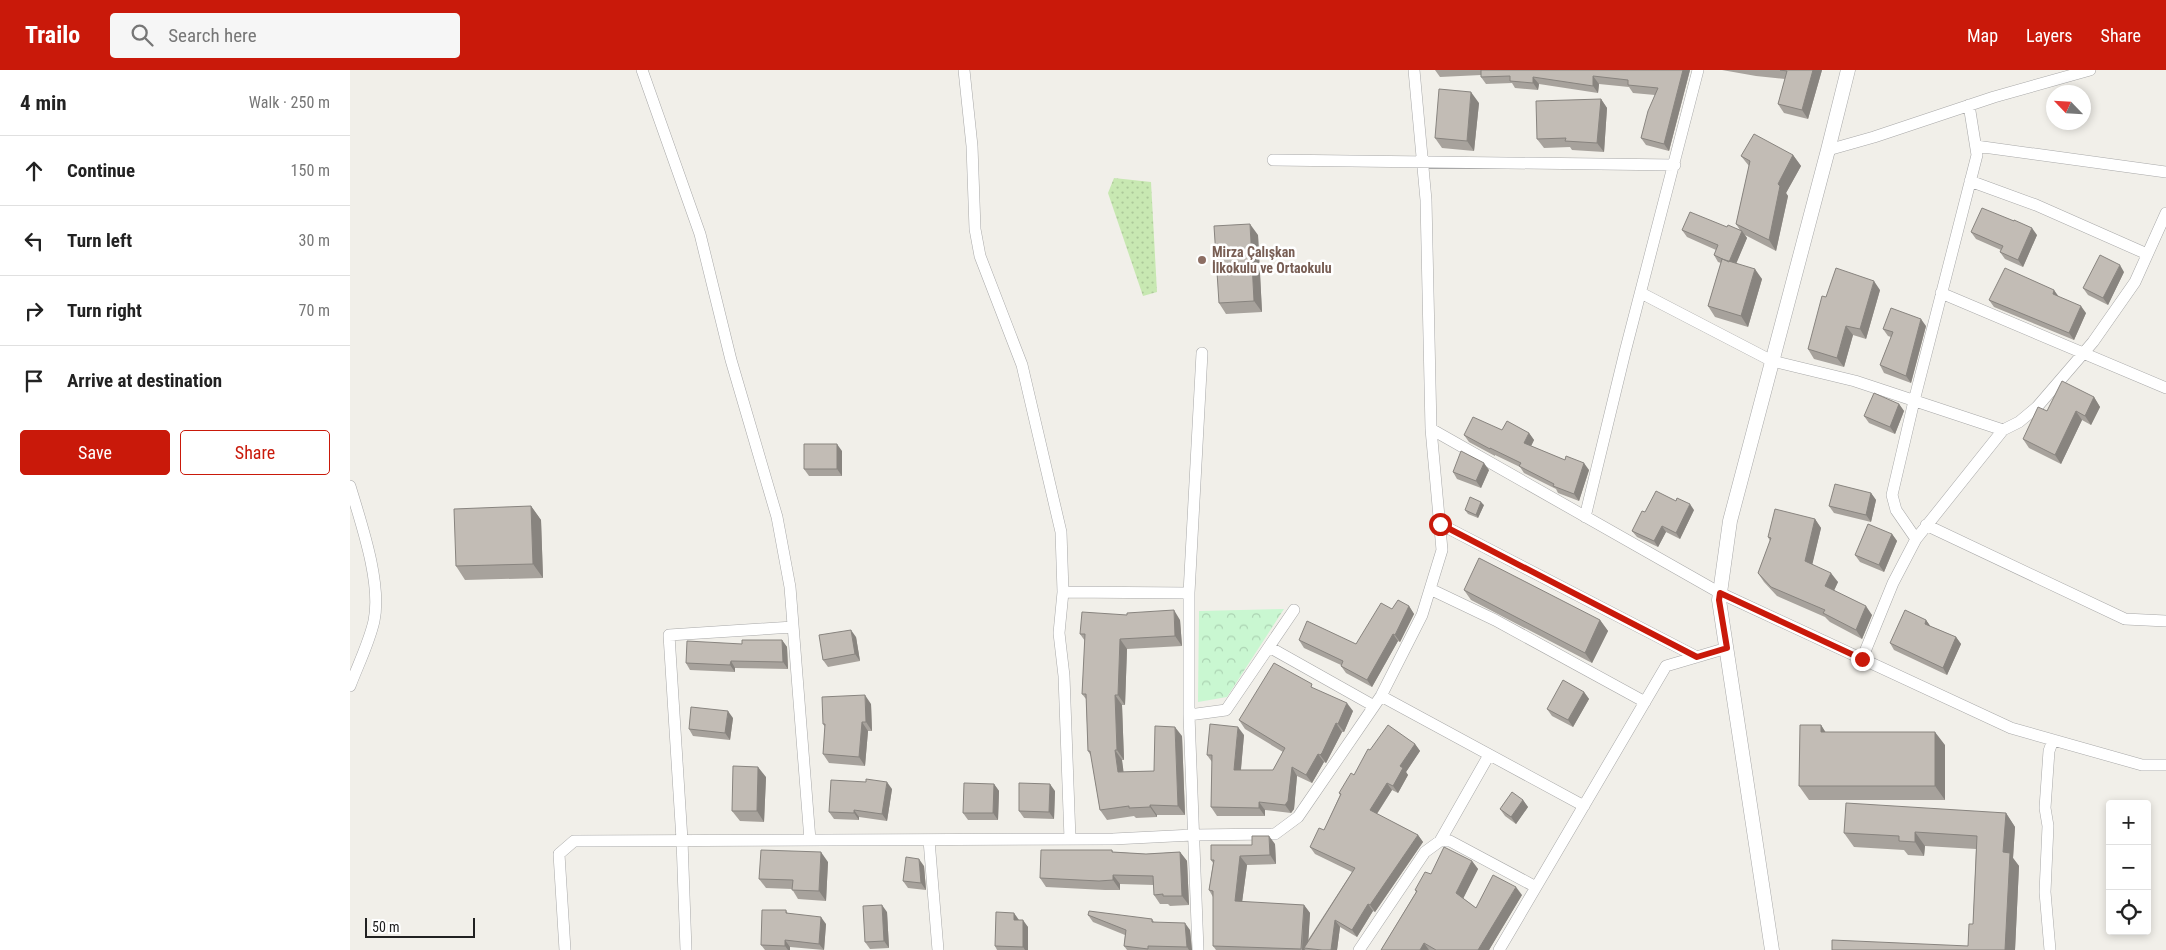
<!DOCTYPE html>
<html lang="en">
<head>
<meta charset="utf-8">
<style>
	body { margin:0; font-family:"Roboto Condensed",sans-serif; background:#f6f6f6; color:#222 }
	.controls { position:absolute; right:15px; bottom:15px; display:grid; overflow:hidden; border-radius:5px; box-shadow:0 2px 8px #0003 }
	.controls button { width:45px; height:45px; display:grid; place-items:center; padding:0; border:0; border-bottom:1px solid #e0e0e0; background:#fff; color:#222; font:25px sans-serif }
	.compass { position:absolute; left:1696px; top:15px; width:45px; height:45px; border-radius:50%; background:#fff; box-shadow:0 2px 8px #0003; rotate:295deg }
	.scale { position:absolute; left:15px; bottom:12px; width:110px; box-sizing:border-box; padding-left:5px; border:2px solid #212121; border-top:0; font-size:14px; line-height:18px; white-space:nowrap; color:#212121; -webkit-text-stroke:4px #fff; paint-order:stroke }
	.stop { position:absolute; width:15px; height:15px; margin:-11px; border:4px solid #c9190a; border-radius:50%; background:#fff }
	.stop.end { background:#c9190a; border-color:#fff; box-shadow:0 1px 5px #0008 }
	.list { margin:0; padding:0; list-style:none }
	h2 { display:flex; justify-content:space-between; align-items:center; height:65px; margin:0; padding:0 20px; font-size:21px }
	h2 small { font-size:16px; font-weight:400; color:#767676 }
	.list li { display:grid; grid-template-columns:32px 1fr auto; gap:15px; align-items:center; box-sizing:border-box; height:70px; padding:0 20px; border-top:1px solid #e0e0e0 }
	.list b { display:block; font-size:19px; white-space:nowrap }
	.list em { font-size:16px; font-style:normal; color:#767676 }
	.actions { display:flex; gap:10px; padding:15px 20px }
	.actions a { flex:1; padding:11px 0; border:1px solid #c9190a; border-radius:5px; text-align:center; font-size:18px; color:#c9190a }
	.actions .main { background:#c9190a; color:#fff }
	.icon { flex:none; width:28px; height:28px; fill:none; stroke:currentColor; stroke-width:2; stroke-linecap:round; stroke-linejoin:round }
	.map { position:relative; flex:none; width:1816px; height:880px; overflow:hidden }
	header { display:flex; align-items:center; gap:30px; box-sizing:border-box; height:70px; padding:0 25px; background:#c9190a; color:#fff }
	header strong { font-size:24px }
	nav { display:flex; gap:28px; margin-inline-start:auto; font-size:18px }
	.search { width:350px; height:45px; background:#f6f6f6; display:flex; align-items:center; gap:12px; box-sizing:border-box; padding:0 18px; border-radius:5px; color:#767676; font-size:19px }
	main { display:flex }
	aside { flex:1; background:#fff }
	.map>svg:first-child { display:block }
	.grass { fill:url(#grass-dots) }
	.park { fill:url(#park-crowns) }
	.lines { fill:none; stroke-linecap:round; stroke-linejoin:round }
	.minor-casing { stroke:#a8a8a8; stroke-width:12 }
	.tertiary-casing { stroke:#a8a8a8; stroke-width:15 }
	.minor { stroke:#fff; stroke-width:11 }
	.tertiary { stroke:#fff; stroke-width:14 }
	.wall { fill:#a7a29c }
	.shaded-wall { fill:#88847f }
	.building { fill:#c2bcb5; stroke:#88847f }
	.route { stroke:#c9190a; stroke-width:6 }
	.education-dot { fill:#8d6e63; stroke:#fff; stroke-width:2 }
	.labels { text-anchor:middle; stroke-width:5; stroke-linejoin:round; paint-order:stroke }
	.education-label { font-size:14px; font-weight:bold; fill:#785e54; stroke:#fff; text-anchor:start }
</style>
</head>
<body>
<header>
<strong>Trailo</strong>
<div class="search"><svg class="icon" aria-label="search" viewBox="0 0 24 24"><circle cx="10" cy="10" r="6"/><path d="M15 15l6 6"/></svg>Search here</div>
<nav><a>Map</a><a>Layers</a><a>Share</a></nav>
</header>
<main>
<aside>
<h2>4 min<small>Walk · 250 m</small></h2>
<ul class="list">
<li><svg class="icon" aria-label="ahead" viewBox="0 0 24 24"><path d="M12 20V5M6 11l6-6 6 6"/></svg><div><b>Continue</b></div><em>150 m</em></li>
<li><svg class="icon" aria-label="left" viewBox="0 0 24 24"><path d="M17 20v-9H6M10 6l-5 5 5 5"/></svg><div><b>Turn left</b></div><em>30 m</em></li>
<li><svg class="icon" aria-label="right" viewBox="0 0 24 24"><path d="M7 20v-9h11M14 6l5 5-5 5"/></svg><div><b>Turn right</b></div><em>70 m</em></li>
<li><svg class="icon" aria-label="arrive" viewBox="0 0 24 24"><path d="M6 21V4h12l-3 4 3 4H6"/></svg><div><b>Arrive at destination</b></div></li>
</ul>
<div class="actions"><a class="main">Save</a><a>Share</a></div>
</aside>
<div class="map">
<svg width="1816" height="880" viewBox="0 0 1816 880">
	<defs>
		<pattern id="grass-dots" width="8" height="8" patternUnits="userSpaceOnUse" patternTransform="scale(1.25)"><rect width="8" height="8" fill="#c8e8b2"/><path d="M2 2h.1M6 6h.1" fill="none" stroke="#acc799" stroke-width="1.8" stroke-linecap="round"/></pattern>
		<pattern id="park-crowns" width="20" height="18" patternUnits="userSpaceOnUse" patternTransform="scale(1.25)"><rect width="20" height="18" fill="#c9f7d1"/><path d="M2 6a3 3 0 1 1 6 0M12 15a3 3 0 1 1 6 0" fill="none" stroke="#acd3b3"/></pattern>
	</defs>
	<rect width="100%" height="100%" fill="#f1efe9"/>
	<path class="grass" d="M764,108L801,112L807,222L793,226L758,123Z"/>
	<path class="park" d="M934,539L877,627L848,632L849,541Z"/>
	<g class="lines">
		<defs>
			<path id="minor" d="M292,0L350,164L381,290L427,447L440,517L460,770
				M614,0L622,76L625,159L630,186L672,295L711,462L713,522L709,563L714,606L720,769
				M1626,76L1816,102
				M1478,80L1524,67L1644,27L1740,0
				M923,90L1325,95
				M1620,111L1686,135L1797,184
				M1291,223L1422,291L1505,311L1653,360
				M1591,223L1816,318
				M1081,359L1370,523L1661,658L1792,695H1816
				M0,416C11,453 32,513 24,551C19,573 8,595 0,616
				M1235,447L1275,282L1348,0
				M1090,454L1347,587
				M1576,455L1775,549L1816,551
				M1566,469L1546,440L1542,425L1564,331L1627,85L1619,35
				M1080,519L1145,550L1295,632
				M713,522L839,523
				M919,577L1024,636
				M1512,589L1543,513L1566,469L1653,360L1669,352L1687,337L1743,272L1785,212L1816,143
				M1031,626L1234,736
				M839,645L876,640L944,540
				M579,770L588,880
				M1090,771L1139,685
				M215,880L209,784L224,771L763,769L843,765L925,764L948,747L1031,626L1072,545L1092,480L1081,359L1076,130L1064,0
				M336,880L332,770L319,565L443,557
				M848,880L839,645V523L852,283
				M1009,880L1075,782L1090,771H1100L1186,817
				M1149,880L1316,596L1377,578
				M1700,880L1695,822L1698,756L1695,738L1699,681L1703,670"/>
			<path id="tertiary" d="M1422,880L1369,530L1380,451L1478,80L1498,0"/>
		</defs>
		<use href="#minor" class="minor-casing"/>
		<use href="#tertiary" class="tertiary-casing"/>
		<use href="#minor" class="minor"/>
		<use href="#tertiary" class="tertiary"/>
	</g>
	<path class="wall" d="M1085,0H1340L1319,81L1296,75L1291,68L1305,25L1283,23L1279,17L1249,14L1248,23L1189,14L1188,20L1165,18L1162,13L1136,14L1131,7V5L1090,7Z
		M1372,0H1472L1458,49L1434,43L1428,34L1435,9L1406,6Z
		M1251,29L1257,38L1254,82L1222,80L1220,77L1194,78L1187,69Z
		M1129,33L1124,81L1092,78L1085,68Z
		M1443,85L1451,96L1436,123L1438,126L1426,181L1395,165L1397,168L1386,193L1412,209L1398,257L1365,247L1358,236L1371,193L1368,192L1364,185L1366,180L1337,167L1332,160L1377,157L1390,160L1386,154L1399,96L1391,86Z
		M1621,162L1687,165L1673,197L1655,189L1650,182L1651,180L1626,169Z
		M908,165L912,242L876,244L869,233Z
		M1774,202L1758,235L1738,225L1733,218Z
		M1530,220L1516,269L1503,265L1494,297L1464,289L1458,279L1476,227Z
		M1639,230L1736,243L1724,270L1644,237Z
		M1576,256L1561,313L1534,303L1530,295L1541,267L1538,266L1533,259Z
		M1744,327L1750,337L1741,355L1732,350L1711,394L1679,378L1673,369L1697,341Z
		M1549,334L1554,341L1545,364L1519,353L1514,346Z
		M1152,360L1179,363L1184,370L1181,376L1239,400L1229,431L1208,423L1206,419L1174,403L1170,397L1145,385V386L1119,372L1114,365Z
		M492,381V406H459L454,399Z
		M1139,400L1131,418L1107,409L1103,402Z
		M1521,423L1526,430L1521,452L1484,443L1479,436Z
		M1134,435L1128,448L1118,444L1115,440Z
		M181,436L191,450L193,508L115,510L106,496Z
		M1344,440L1330,469L1316,462L1308,477L1287,467L1282,461L1295,442Z
		M1465,449L1471,458L1462,494L1488,512L1484,520L1522,545L1512,569L1480,552L1475,547L1427,526L1414,512L1408,503L1420,471L1418,467Z
		M1542,464L1547,471L1534,502L1510,492L1505,485Z
		M1114,520L1250,550L1258,561L1242,593L1121,530Z
		M1059,536L1064,544L1050,572L1048,571L1022,617L996,603L991,596V595L954,578L949,570L1006,574L1042,539Z
		M830,550L832,576L777,579L775,635H772L774,690H772L773,702L804,701L832,666L835,745H807V747L786,748L784,746L757,750L750,740L741,686L738,681L736,629L732,624L735,571L730,564Z
		M1576,550L1580,556L1606,567L1611,574L1597,605L1544,580L1540,573Z
		M506,567L510,591L478,597L473,590Z
		M432,570L437,577L438,599L385,598V602L340,600L336,593L392,574Z
		M965,619L1003,641L994,662H992L977,691L976,693L974,692L962,713L947,706L944,739L941,743L915,740V746H867L861,737L862,692L857,685L894,665L891,700H923L933,682L895,659L889,650Z
		M1234,622L1239,629L1223,657L1202,646L1197,639Z
		M521,634L522,661H518L515,696L479,693L473,684L475,657L473,654Z
		M383,648L380,670L343,666L339,659Z
		M1471,655L1475,662L1595,675V730H1459L1449,716Z
		M1065,674L1070,681L1056,702L1058,705L1048,723L1042,720L1027,744L1068,765L1073,772L1025,842L1023,841L1007,867L990,857L987,880H866L863,876V827L859,820L863,793L861,790L902,775L925,774L926,794L897,795L892,832L954,835L960,843L958,870L1002,802L965,784L960,777L974,760L990,725L989,723L1004,705L1020,680Z
		M416,707L414,752L390,751L382,741Z
		M644,714L649,721L648,750H618L613,743Z
		M542,719L537,751L509,747V750L484,749L479,742Z
		M705,721L704,749L674,748L669,741Z
		M1173,730L1178,737L1166,754L1155,746L1150,739Z
		M1656,743L1665,757L1663,788L1669,796L1665,880H1482L1618,876L1623,854L1626,779L1575,776L1574,786L1558,785L1554,780L1504,777L1494,763Z
		M762,780L763,782L796,784L830,782L837,791L839,835L820,836L818,834H810L804,825V815L770,814V820H755L696,817L690,808Z
		M1122,791L1128,799L1113,828L1126,838L1172,825L1139,880H1031L1066,822L1065,820L1081,804Z
		M478,792L476,831L448,829L442,819L416,818L409,809Z
		M574,796L576,820L558,818L553,811Z
		M436,840L438,844L476,854L474,880L440,877V880H415L411,875Z
		M537,842L539,878L520,879L515,872Z
		M738,845L802,849L804,852L840,860L842,880H777L774,876L775,865L743,852Z
		M669,850L678,857V880H647L645,876Z"/>
	<path class="shaded-wall" d="M1333,0H1340L1319,81L1314,74Z
		M1463,0H1472L1458,49L1452,40Z
		M1243,6L1249,14L1248,23L1243,16Z
		M1183,7L1189,14L1188,20L1183,13Z
		M1121,22L1129,33L1124,81L1117,71Z
		M1251,29L1257,38L1254,82L1247,73Z
		M1443,85L1451,96L1436,123L1438,126L1426,181L1419,170L1428,114Z
		M900,154L908,165L912,242L904,231Z
		M1682,158L1687,165L1673,197L1668,190Z
		M1392,161L1397,168L1384,199L1379,192Z
		M1770,195L1774,202L1758,235L1753,228Z
		M1405,199L1412,209L1398,257L1391,246Z
		M1524,211L1530,220L1516,269L1510,259Z
		M1704,220L1709,227L1703,224Z
		M1731,236L1736,243L1724,270L1719,263Z
		M1571,249L1576,256L1561,313L1556,306Z
		M1496,256L1503,265L1494,297L1487,288Z
		M1744,327L1750,337L1741,355L1735,346Z
		M1549,334L1554,341L1545,364L1540,357Z
		M1726,341L1732,350L1711,394L1705,385Z
		M1179,363L1184,370L1179,380L1174,373Z
		M487,374L492,381V406L487,399Z
		M1134,393L1139,400L1131,418L1126,411Z
		M1234,393L1239,400L1229,431L1224,424Z
		M1521,423L1526,430L1521,452L1516,445Z
		M1131,432L1134,435L1128,448L1126,445Z
		M1340,434L1344,440L1330,469L1326,463Z
		M181,436L191,450L193,508L183,494Z
		M1465,449L1471,458L1461,500L1455,491Z
		M1312,456L1316,462L1308,477L1304,471Z
		M1542,464L1547,471L1534,502L1529,495Z
		M1481,503L1488,512L1482,525L1475,516Z
		M1059,536L1064,544L1050,572L1045,565Z
		M1516,536L1522,545L1512,569L1506,560Z
		M824,540L830,550L832,576L825,566Z
		M1250,550L1258,561L1242,593L1235,583Z
		M1576,550L1581,557L1575,554Z
		M501,560L506,567L510,591L505,584Z
		M1043,564L1048,571L1022,617L1017,610Z
		M1606,567L1611,574L1597,605L1593,598Z
		M770,569L777,579L775,635L768,625Z
		M432,570L437,577L438,599L433,592Z
		M381,591L385,598V602L380,595Z
		M1234,622L1239,629L1223,657L1218,650Z
		M515,625L521,634L522,661L516,652Z
		M765,625L772,635L774,690L767,680Z
		M997,633L1003,641L994,662L988,654Z
		M378,641L383,648L380,670L375,663Z
		M512,652L518,661L515,696L509,687Z
		M986,653L992,662L976,693L970,685Z
		M1471,655L1480,669L1471,662Z
		M825,657L832,666L835,745L828,736Z
		M888,657L894,665L890,708L884,700Z
		M1585,662L1595,675V730L1585,716Z
		M1065,674L1070,681L1056,702L1058,705L1048,723L1043,716L1050,696Z
		M765,680L772,690L775,712L768,702Z
		M968,684L974,692L962,713L956,705Z
		M408,697L416,707L414,752L407,741Z
		M942,697L947,706L944,739L941,743L935,735Z
		M537,712L542,719L537,751L532,744Z
		M1037,713L1042,720L1024,748L1020,740Z
		M644,714L649,721L648,750L643,743Z
		M700,714L705,721L704,749L699,742Z
		M1173,730L1178,737L1166,754L1161,747Z
		M909,732L915,740V746L909,738Z
		M800,735L807,745V747L800,737Z
		M504,740L509,747V750L504,743Z
		M1656,743L1665,757L1663,788L1669,796L1665,880H1655L1653,782Z
		M1565,762L1575,776L1574,786L1565,772Z
		M1068,765L1073,772L1025,842L1020,835Z
		M919,766L925,774L926,794L920,785Z
		M471,782L478,792L476,831L469,821Z
		M830,782L837,791L839,835L832,826Z
		M890,786L897,795L891,840L885,831Z
		M569,789L574,796L576,820L571,813Z
		M1122,791L1128,799L1112,831L1106,823Z
		M763,805L770,814V820L763,810Z
		M1166,817L1172,825L1139,880H1128Z
		M1018,834L1023,841L1007,867L1002,860Z
		M532,835L537,842L539,878L534,871Z
		M954,835L960,843L958,878H954L955,880H952Z
		M664,843L669,850H664Z
		M471,847L476,854L474,880L469,874Z
		M673,850L678,857V880H675L673,877Z
		M985,850L990,857L987,880H981Z
		M835,853L840,860L842,880H839L837,877Z
		M435,870L440,877V880H438L435,876Z
		M1074,873L1079,880H1070Z"/>
	<path class="building" d="M1131,0H1333L1314,74L1291,68L1298,41L1308,18L1278,15V10L1243,6V16L1183,7V13L1160,11V6L1131,7Z
		M1430,0H1463L1452,40L1428,34L1437,1Z
		M1089,19L1121,22L1117,71L1085,68Z
		M1251,29L1247,73L1215,71L1216,68L1187,69L1186,31Z
		M1404,64L1443,85L1428,114L1430,116L1419,170L1386,154L1400,91L1391,86Z
		M1632,138L1664,151V150L1682,158L1668,190L1650,182L1653,176L1621,162Z
		M1340,142L1377,157L1378,155L1392,161L1379,192L1364,185L1368,175L1332,160Z
		M900,154L904,231L869,233L864,156Z
		M1750,185L1770,195L1753,228L1733,218Z
		M1372,189L1405,199L1391,246L1358,236Z
		M1486,198L1524,211L1510,259L1496,256L1487,288L1458,279L1472,226L1476,227Z
		M1655,198L1704,220L1703,224L1731,236L1719,263L1639,230Z
		M1541,238L1571,249L1556,306L1530,295L1543,262L1533,259Z
		M1712,311L1744,327L1735,346L1726,341L1705,385L1673,369L1688,337L1697,341Z
		M1524,323L1549,334L1540,357L1514,346Z
		M1123,347L1152,360L1157,351L1179,363L1174,373L1215,390L1216,386L1234,393L1224,424L1203,416L1204,414L1169,396L1171,393L1140,378V379L1114,365Z
		M454,374H487V399H454Z
		M1111,381L1134,393L1126,411L1103,402Z
		M1485,414L1521,423L1516,445L1479,436Z
		M1306,421L1326,431L1327,428L1340,434L1326,463L1312,456L1304,471L1282,461L1292,441L1295,442Z
		M1120,427L1131,432L1126,445L1115,440Z
		M181,436L183,494L106,496L104,439Z
		M1425,439L1465,449L1455,491L1481,503L1475,516L1516,536L1506,560L1473,543L1475,540L1421,517L1408,503L1421,468L1418,467Z
		M1518,454L1542,464L1529,495L1505,485Z
		M1129,488L1250,550L1235,583L1114,520Z
		M1048,530L1059,536L1045,565L1043,564L1017,610L991,596L993,591L949,570L957,551L1006,574L1031,533L1042,539Z
		M824,540L825,566L770,569L768,625H765L767,680H765L768,702L804,701L805,656L825,657L828,736L800,735V737L779,738V736L750,740L740,681H738L736,624H732L735,564H730L732,542L777,545V543Z
		M1555,540L1576,550L1575,554L1606,567L1593,598L1540,573Z
		M501,560L505,584L473,590L469,565Z
		M392,570H432L433,592L381,591L380,595L336,593L337,571L392,574Z
		M924,593L962,614L961,617L997,633L988,654L986,653L972,683L970,685L968,684L956,705L942,697L938,731L935,735L909,732V738L861,737L862,685H857L860,654L888,657L884,700H923L935,678L889,650Z
		M1213,610L1234,622L1218,650L1197,639Z
		M515,625L516,652H512L509,687L473,684L475,654H473L472,627Z
		M341,637L378,641L375,663L339,659Z
		M1038,655L1065,674L1050,696L1053,698L1043,716L1037,713L1020,740L1068,765L1020,835L1018,834L1002,860L985,850L981,880H972L954,878L1005,798L960,777L969,758L974,760L991,724L989,723L1001,703L1004,705L1018,679L1020,680Z
		M1450,655H1471V662H1585V716H1449Z
		M383,696L408,697L407,741H382Z
		M516,709L537,712L532,744L504,740V743L479,742L481,710L516,712Z
		M614,713L644,714L643,743H613Z
		M669,713L700,714L699,742L669,741Z
		M1162,722L1173,730L1161,747L1150,739Z
		M1496,733L1656,743L1653,782L1660,783L1655,880H1482V870L1618,876L1619,854H1623L1627,766L1565,762V772L1549,771V766L1494,763Z
		M902,766H919L920,785L890,786L885,831L954,835L951,879L863,876V821L859,820L864,790H861V775H902Z
		M1094,777L1122,791L1106,823L1126,838L1143,805L1166,817L1128,880H1086L1074,873L1070,880H1031L1067,821L1065,820L1075,802L1081,804Z
		M411,780L471,782L469,821L442,820L443,810L409,809Z
		M691,780H762V782L796,784L830,782L832,826H813V824L804,825L803,806L763,805V810L749,811L690,808Z
		M556,787L569,789L571,813L553,811Z
		M532,835L534,871L515,872L513,836Z
		M412,840H436V843L471,847L469,874L435,870V876L411,875Z
		M739,841L802,849V852L835,853L837,877L798,876V879L774,876L776,860L738,845Z
		M646,842L664,843V850H673V877L645,876Z"/>
	<g class="lines">
		<path class="route" d="M1090,454L1347,587L1377,578L1369,530L1370,523L1512,589"/>
	</g>
	<circle class="education-dot" cx="852" cy="190" r="5"/>
	<g class="labels">
		<g class="education-label">
			<text x="862" y="187">Mirza Çalışkan<tspan x="862" dy="16">İlkokulu ve Ortaokulu</tspan></text>
		</g>
	</g>
</svg>
<div class="controls">
<button>+</button>
<button>−</button>
<button><svg class="icon" aria-label="locate" viewBox="0 0 24 24"><circle cx="12" cy="12" r="6"/><path d="M12 2v4M12 18v4M2 12h4M18 12h4"/></svg></button>
</div>
<svg class="compass" viewBox="-18 -18 36 36"><path d="M0-13l5 13h-10z" fill="#e53935"/><path d="M0 13l5-13h-10z" fill="#767676"/></svg>
<div class="scale">50 m</div>
<div class="stop" style="left:1090px;top:454px"></div>
<div class="stop end" style="left:1512px;top:589px"></div>
</div>
</main>
</body>
</html>
